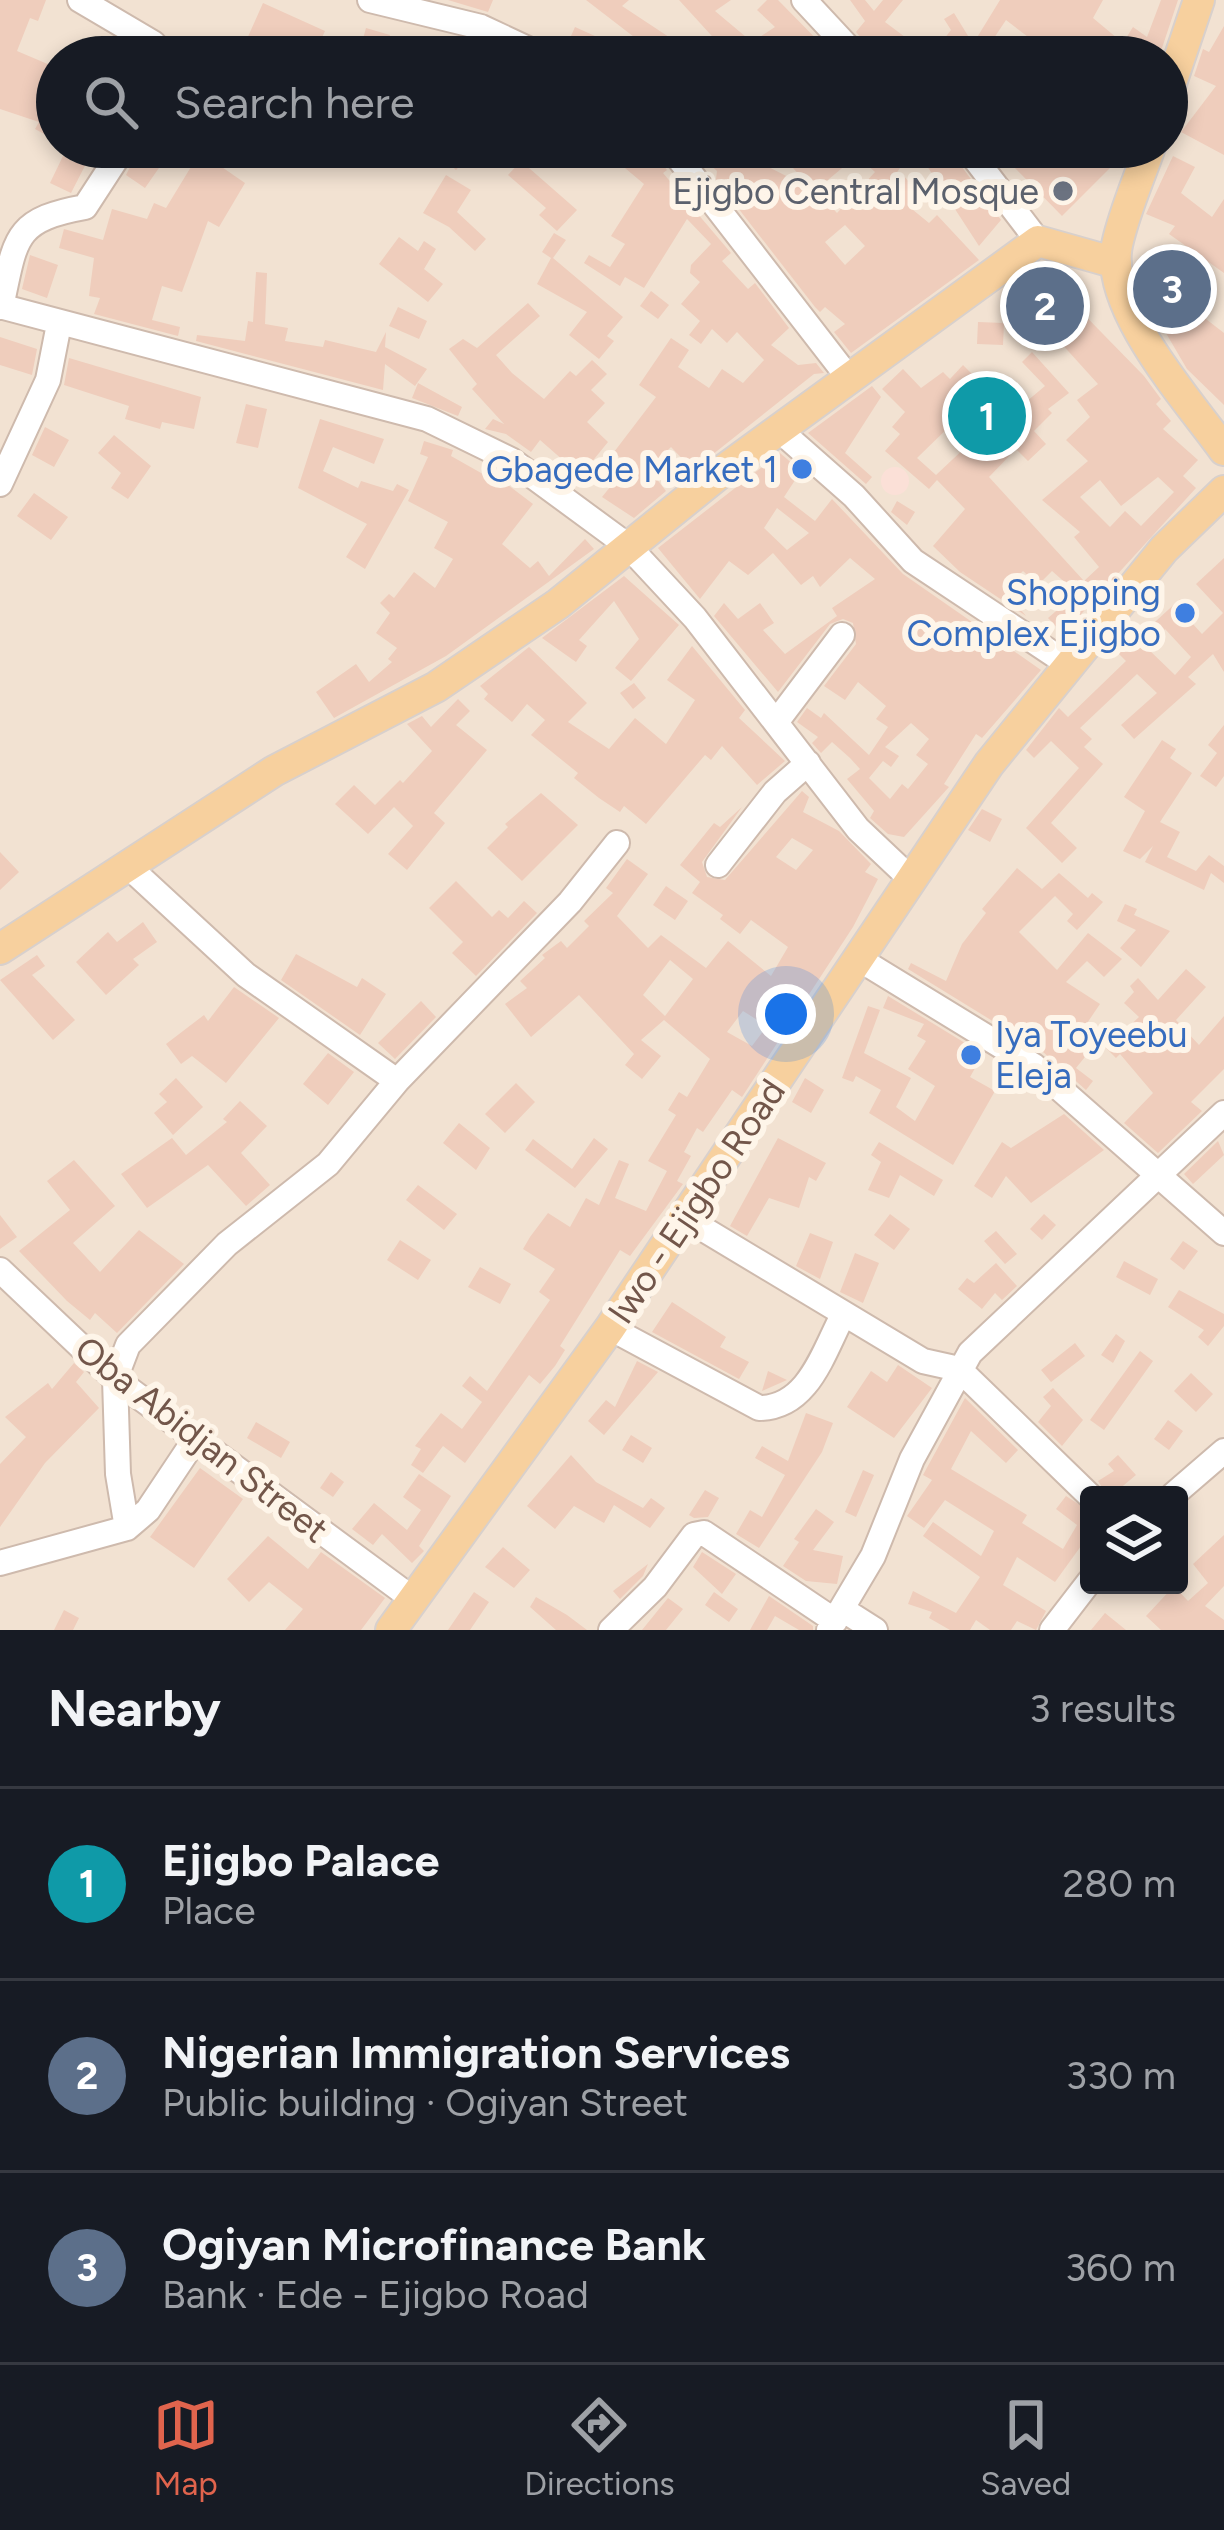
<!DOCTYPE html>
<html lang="en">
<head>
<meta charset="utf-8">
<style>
	body { margin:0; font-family:Figtree,sans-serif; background:#20242c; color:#f1f3f6 }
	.controls { position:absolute; right:36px; bottom:36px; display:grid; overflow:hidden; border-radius:12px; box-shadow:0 6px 18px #0003 }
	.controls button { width:108px; height:108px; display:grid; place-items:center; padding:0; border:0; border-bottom:3px solid #363941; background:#171b24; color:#f1f3f6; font:60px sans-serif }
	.you { position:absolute; left:786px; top:1014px; width:42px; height:42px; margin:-30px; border:9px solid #fff; border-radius:50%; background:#1a73e8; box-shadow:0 0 0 18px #1a73e833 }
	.badge { display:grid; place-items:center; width:78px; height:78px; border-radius:50%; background:#e0644d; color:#fff; font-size:39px; font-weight:700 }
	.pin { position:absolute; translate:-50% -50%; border:6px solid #fff; box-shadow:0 3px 12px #0006 }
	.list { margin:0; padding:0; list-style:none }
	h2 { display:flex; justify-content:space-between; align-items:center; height:156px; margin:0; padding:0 48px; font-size:51px }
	h2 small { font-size:39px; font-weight:400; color:#9ea1a6 }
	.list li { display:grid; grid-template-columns:78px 1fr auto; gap:36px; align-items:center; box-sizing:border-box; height:192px; padding:0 48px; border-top:3px solid #363941 }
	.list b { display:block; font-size:45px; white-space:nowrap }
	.list p { margin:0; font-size:39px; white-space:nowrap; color:#9ea1a6 }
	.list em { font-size:39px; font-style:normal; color:#9ea1a6 }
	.icon { flex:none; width:66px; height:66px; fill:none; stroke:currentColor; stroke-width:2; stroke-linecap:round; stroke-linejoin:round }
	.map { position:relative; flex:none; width:1224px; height:1630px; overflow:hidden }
	.search { position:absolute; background:#171b24; box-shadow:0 6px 18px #0003; left:36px; right:36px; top:36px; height:132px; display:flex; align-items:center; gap:30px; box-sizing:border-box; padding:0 42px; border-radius:66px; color:#9ea1a6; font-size:45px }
	.sheet { height:732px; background:#171b24 }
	nav { display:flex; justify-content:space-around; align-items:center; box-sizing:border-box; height:168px; border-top:3px solid #363941; background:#171b24; font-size:33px; color:#9ea1a6 }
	nav a { display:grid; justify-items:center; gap:6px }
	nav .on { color:#e0644d }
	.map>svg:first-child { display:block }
	.residential { fill:#f2e2d2; fill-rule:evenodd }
	.commercial { fill:#fbe0d7 }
	.building { fill:#efcdbc; fill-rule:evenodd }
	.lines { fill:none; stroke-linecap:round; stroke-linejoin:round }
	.minor-casing { stroke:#cebaad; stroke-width:28 }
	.major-casing { stroke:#d8d0cc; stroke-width:34 }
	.minor { stroke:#fff; stroke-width:24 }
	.major { stroke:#f7d09e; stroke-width:30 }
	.worship-dot { fill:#6b7280; stroke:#fef5e9; stroke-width:4.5 }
	.shop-dot { fill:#3f7fe0; stroke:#fef5e9; stroke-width:4.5 }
	.labels { text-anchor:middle; stroke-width:12; stroke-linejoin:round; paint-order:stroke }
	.worship-label { font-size:36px; fill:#5b616d; stroke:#fef5e9; text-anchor:end }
	.shop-label { font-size:36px; fill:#366cbe; stroke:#fef5e9; text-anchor:end }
	.street-label { font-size:36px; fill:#72564a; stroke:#fef5e9 }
</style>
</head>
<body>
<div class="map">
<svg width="1224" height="1630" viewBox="0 0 1224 1630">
	<rect width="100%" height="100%" fill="#fbf0e3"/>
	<path class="residential" d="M0,0H1224V1630H0ZM57,57H1167V147H57ZM1089,1495H1179V1585H1089Z"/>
	<path class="commercial" d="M881 481a14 14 0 1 1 28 0a14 14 0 1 1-28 0Z"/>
	<path class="building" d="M0,0H46L38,21L30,18L17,51L57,68V141L35,129L39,122L0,109Z
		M448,0H493L488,12Z
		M586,0H629L622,6L675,41L679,37L697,57H660Z
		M679,0H731L715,11L752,42L775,27L757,10L767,0H778L834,57H712L721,46Z
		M850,0H865L874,11L883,0H903L885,22L905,37L897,47L906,57H880L872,51L856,32L865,21Z
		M1000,0H1103L1093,18L1123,43L1133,27L1147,37L1161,0H1178L1159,57H1090L1069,40L1053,56L1006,20L990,44L1004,57H930L951,30L944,19L954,13L973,44Z
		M263,3L325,31L313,57H258L242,50Z
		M1224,26V155L1181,132L1216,86L1194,76L1203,49L1209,52Z
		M575,27L595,36L591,45L613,57L563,54Z
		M366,28L390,35L384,57H358Z
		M427,40L469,55V57H421Z
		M80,147H104L98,157L91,154L71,193L50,183L63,156L74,162Z
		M140,147H156L168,155L145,188L126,175Z
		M431,147H477L456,170Z
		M600,147H645L659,160L667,170L663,173L731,253L722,261L748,289L755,283L789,328L771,345L798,365L816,363L824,373L814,374L693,470L671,447L649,469L666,491L634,518L602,497L628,465L614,452L656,397L639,385L671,338L689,350L678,367L709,388L722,369L743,383L764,360L737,332L727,343L712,329L701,344L689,335L700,321L681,304L700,282L690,273L691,265L711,244L687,219L644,288L625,277L620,286L584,263L589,255L610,267L625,244L611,236L644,184Z
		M691,147H729L812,189L774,147H802L817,163L845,147L854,158L816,190L837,213L875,172L863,161L875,147L900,168L885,189L904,176L920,195L907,205L929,223L937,215L979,260L851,353L834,332L845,324L825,307L820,312L815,307L738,208L747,199L729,196L716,179L717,171ZM845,225L865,246L845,265L825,242Z
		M1029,147H1093L1112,166L1062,216L1012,165Z
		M948,148L1001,220L979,246L927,166Z
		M200,152L245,183L219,227L208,221L182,292L162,286L152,320L180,327L178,336L94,314L100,298L89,296L94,258L59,248L64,229L103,240L112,209L147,219L154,203L166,208Z
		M1173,156L1195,167L1181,193L1212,217L1224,199V273L1169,234L1175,226L1146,214Z
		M521,161L577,210L557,231L539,215L546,208L508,175Z
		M446,175L471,190L457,212L486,239L475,251L449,227L423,213Z
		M554,233L566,240L553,258L623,317L607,336L614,341L599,359L569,335L587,312L537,284L551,258L542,252Z
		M399,237L418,251L424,241L436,249L424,269L443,284L428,302L379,264Z
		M30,255L58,265L47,298L22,289Z
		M1162,256L1198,284L1184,302L1224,333V405L1187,369L1143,294L1157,284L1147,275Z
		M256,272L267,273L265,324L288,328L285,341L323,347L325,340L376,352L386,332L385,347L427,369L415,386L385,364L383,390L196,341L197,335L245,341L248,321L253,322Z
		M1030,277L1048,295L1062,292L1144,376L1161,399L1156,404L1171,421L1163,429L1198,460L1183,476L1196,488L1063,634L1048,618L1077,593L1052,571L1038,585L1023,571L1004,590L1026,616L960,572L933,546L965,509L937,480L929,489L885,451L900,434L892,427L905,412L882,389L903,369L921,388L943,372L950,379L963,365L976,378L967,386L991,408L997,402L1009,416L1045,386L1022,362L1032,352L1069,393L1048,409L1052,413L1034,431L1046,444L1028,461L1016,449L989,477L1084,581L1099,567L1074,537L1080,532L1042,500L1088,461L1066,440L1090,417L1077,400L1098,384L1040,320L1023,314L1009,298ZM954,422L969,444L936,475L917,458ZM1158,477L1174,492L1141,526L1125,511L1110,527L1080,497L1100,480L1121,506Z
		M651,291L669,305L658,319L640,306Z
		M528,303L540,316L496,355L512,373L544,399L570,371L576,376L592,360L607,374L591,390L605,403L587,422L608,442L573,485L555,471L564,461L540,440L531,452L506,434L485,429L493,419L504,424L472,389L477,384L449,349L463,339L477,348Z
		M398,307L427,321L419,339L389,326Z
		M978,322L1004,323L1003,345L977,344Z
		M0,337L37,349L32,375L0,365Z
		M69,358L201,397L194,429L162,422L160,429L125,419L129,406L64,385Z
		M418,383L462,407L458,416L412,398Z
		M872,386L881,397L845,453L872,477L866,484L808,433Z
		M246,404L267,409L258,448L236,443Z
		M320,419L384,439L374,464L333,447L323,471L358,488L361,481L393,491L397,484L409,490L365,569L346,557L367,524L298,488Z
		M45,427L69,440L54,467L32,455Z
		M114,435L151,466L128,499L111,488L121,473L98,453Z
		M424,441L453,450L451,456L497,482L499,478L533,504L502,544L530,568L538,561L549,576L585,539L594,549L446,656L334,718L316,692L356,664L369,682L392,662L388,659L397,648L376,633L390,613L380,603L389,594L394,598L414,572L435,588L453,559L434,548L448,522L408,501L428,457L420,454Z
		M780,453L801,471L784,497L815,521L832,499L903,574L1041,670L982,738L976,734L944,784L949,787L904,837L888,834L870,818L874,811L847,779L860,769L850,758L832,742L821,753L812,743L818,737L797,722L807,708L821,718L824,713L869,755L888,727L876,719L886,706L858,682L845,700L824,686L856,644L853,623L843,619L830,624L778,692L714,616L724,603L738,619L760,603L774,623L763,630L785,654L837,616L832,608L875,579L850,558L820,587L813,576L801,585L773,553L748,575L729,561L700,599L658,548ZM777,508L809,533L787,550L764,528ZM911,723L929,739L916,755L928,764L908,789L902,784L890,799L869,778L883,761L891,767L899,756L885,747Z
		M34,493L68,517L51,540L17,516Z
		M897,501L915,512L907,525L891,512Z
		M1224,558V672L1213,654L1188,677L1196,684L1134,739L1121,725L1157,693L1137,674L1080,728L1092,739L1084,747L1103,764L1051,823L1077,848L1062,863L1026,828L1079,768L1051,741L1034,758L1026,750L1059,708L1068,717L1126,661L1117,652L1140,628L1144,632L1180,599L1186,605L1181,611L1202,634L1223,613L1196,584ZM1165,629L1191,657L1175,675L1147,648Z
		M624,576L679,625L631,681L615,668L639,639L614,601L579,640L587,646L576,662L542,638Z
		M692,646L745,710L739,718L785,761L757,785L722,746L711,760L705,755L646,824L624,806L620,812L599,798L574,778L578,773L531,735L545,720L527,704L512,722L484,699L488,694L480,686L529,647L587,703L568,722L609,749L635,718L666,744L695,700L667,680Z
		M634,683L646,698L633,709L620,693Z
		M458,699L470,711L456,725L487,750L434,813L445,823L407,870L388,854L413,826L394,807L368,834L335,804L354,785L375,805L400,780L403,783L432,751L407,724L422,716L431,727Z
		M1224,725V776L1216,787L1200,776L1217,753L1208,745Z
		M1162,740L1176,749L1170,758L1192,773L1160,822L1180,832L1167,857L1196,871L1209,855L1224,866V883L1211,873L1204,890L1145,862L1153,846L1140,859L1123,851L1145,811L1124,797Z
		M802,791L809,797L803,812L839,831L871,864L865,872L878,879L853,927L742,1097L732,1090L703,1132L697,1128L684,1152L691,1156L677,1181L683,1184L630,1256L620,1250L560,1346L565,1350L555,1366L540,1384L529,1375L465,1463L443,1446L423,1473L411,1465L421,1449L415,1446L441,1413L462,1429L482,1402L462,1386L470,1376L487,1391L550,1300L539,1292L555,1269L523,1249L530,1237L548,1213L570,1227L586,1198L599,1205L619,1160L629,1164L615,1198L646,1211L667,1171L648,1161L676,1115L668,1110L679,1092L687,1097L710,1059L664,1020L641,1040L661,1056L642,1079L625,1065L634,1054L579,995L531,1037L505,1004L527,988L520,981L545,958L542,955L561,941L567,948L589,926L584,921L613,893L606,888L627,859L648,874L617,916L648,948L661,935L706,968L728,941L771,976L788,947L751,920L740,934L720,919L723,915L692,893L700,882L680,865L714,823L720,827L742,807L702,862L707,877L725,880ZM792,838L813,850L796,870L776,857ZM670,960L693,979L665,1016L643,995ZM743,1011L767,1026L752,1046L727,1032Z
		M541,793L578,825L522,881L487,848L508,827L505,824Z
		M982,809L1002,819L990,842L968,830Z
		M0,852L19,872L0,890Z
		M1017,868L1042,889L1059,873L1088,898L1092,893L1103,902L1077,930L1067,921L1073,914L1055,896L1019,932L1057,970L1088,933L1122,959L1104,977L1087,961L1066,982L1100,1004L1075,1041L1089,1052L1076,1068L1093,1081L1086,1090L1043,1052L908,969L911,963L946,981L962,944L986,913L982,909Z
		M456,881L492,917L499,910L508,918L524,901L537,913L476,976L452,953L463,942L429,908Z
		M666,886L688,901L675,920L653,905Z
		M1125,904L1137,909L1134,915L1170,931L1141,967L1120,948L1136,930L1117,921Z
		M143,922L157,942L133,959L139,965L106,995L76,962L108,932L117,942Z
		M296,954L357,987L362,978L386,994L360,1035L281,980Z
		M37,955L45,966L32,975L75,1020L53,1040L0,980Z
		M1186,969L1206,987L1176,1020L1199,1045L1224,1016V1069L1191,1102L1202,1111L1158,1153L1124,1123L1153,1093L1120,1054L1116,1058L1106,1048L1139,1017L1124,1003L1134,992L1130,986L1138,978L1158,1000Z
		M234,987L279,1018L226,1083L192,1056L181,1064L166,1044L204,1015L208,1021Z
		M888,996L983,1054L970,1077L995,1091L953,1165L869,1113L881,1090L856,1076L853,1082L842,1078L868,1006L880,1010L864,1053L911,1078L896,1107L915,1121L935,1086L908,1069L926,1041L917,1036L924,1024L883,1008Z
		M421,1001L436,1017L395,1059L378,1043Z
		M328,1053L354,1072L328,1105L303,1084Z
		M176,1078L203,1107L173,1135L154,1113L167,1102L159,1094Z
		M805,1078L824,1090L811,1113L792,1102Z
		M516,1083L535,1102L505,1133L485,1114Z
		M240,1101L267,1126L241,1153L270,1185L246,1206L208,1165L147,1208L121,1174L172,1138L186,1155L227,1122L223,1119Z
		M1064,1114L1104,1150L1031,1203L1006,1176L992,1198L974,1186L1002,1142L1011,1148Z
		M459,1123L490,1148L476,1170L443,1143Z
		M594,1138L608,1149L575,1188L525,1150L533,1139L572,1169Z
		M778,1138L826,1163L816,1181L809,1177L799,1208L769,1198L747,1236L730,1226Z
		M1218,1141L1224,1155L1193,1184L1184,1174Z
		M879,1142L943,1180L934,1196L900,1175L889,1198L868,1190L881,1162L871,1155Z
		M74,1160L115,1206L73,1243L100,1272L139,1230L184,1264L117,1333L95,1313L90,1320L67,1301L19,1251L70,1210L47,1181Z
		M418,1185L457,1214L444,1230L406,1200Z
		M890,1214L910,1229L894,1250L874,1235Z
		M1044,1214L1056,1225L1042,1240L1030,1229Z
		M0,1215L17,1237L0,1249Z
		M996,1231L1017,1254L1005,1264L984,1241Z
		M810,1233L833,1242L820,1279L796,1266Z
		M400,1240L431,1260L418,1280L387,1260Z
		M1183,1241L1198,1251L1184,1270L1170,1259Z
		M855,1253L879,1263L863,1303L840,1292Z
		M1124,1261L1158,1279L1150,1295L1116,1277Z
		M996,1263L1017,1286L1002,1300L995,1293L982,1309L958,1289L967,1278L974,1283Z
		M480,1267L511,1284L500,1304L468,1287Z
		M1179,1290L1224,1314V1326L1208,1346L1198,1337L1204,1330L1168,1307Z
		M672,1302L726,1337L720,1347L749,1362L739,1379L652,1332Z
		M1116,1334L1125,1341L1113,1363L1101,1355Z
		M1075,1343L1085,1356L1051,1382L1041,1370Z
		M1140,1351L1153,1361L1104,1430L1090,1420Z
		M637,1361L658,1372L604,1435L588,1421L606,1400L615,1407Z
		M74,1363L84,1372L76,1382L99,1408L45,1463L0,1527V1464L26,1437L5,1417L48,1383L52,1389Z
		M898,1365L932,1388L894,1438L847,1407L871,1371L887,1382Z
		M768,1371L787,1380L762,1391Z
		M1191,1373L1213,1394L1196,1412L1174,1391Z
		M1053,1388L1083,1420L1062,1446L1038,1422L1051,1406L1043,1397Z
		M965,1398L1018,1450L1006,1463L971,1431L951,1469L1027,1515L1022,1523L1063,1549L1077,1525L1056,1509L1066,1496L1089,1511V1535L1055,1582L1017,1557L1003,1585L1046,1611L1036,1630L1017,1621L1011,1630H990L976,1620L970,1630H950L929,1618L932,1612L908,1604L913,1591L956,1613L980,1577L923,1536L933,1522L981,1556L994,1531L945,1500L924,1528L907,1516L932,1480L923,1475Z
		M806,1413L833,1423L822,1452L759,1548L736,1534L750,1510L762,1517L785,1475L755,1458L762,1446L788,1461Z
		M1168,1420L1183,1431L1169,1450L1154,1439Z
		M256,1422L290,1442L281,1458L247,1438Z
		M631,1435L652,1448L643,1463L622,1450Z
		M571,1455L596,1482L643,1508L651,1498L665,1508L650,1528L614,1505L604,1523L574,1506L555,1529L527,1506Z
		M1118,1455L1136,1475L1118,1490L1122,1495H1107L1098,1481L1114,1471L1108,1464Z
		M200,1468L243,1499L194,1568L150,1537Z
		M863,1470L874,1475L856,1517L845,1512Z
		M331,1472L344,1482L333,1497L320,1488Z
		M419,1474L451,1496L419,1546L424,1551L412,1563L382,1534L373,1545L352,1529L374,1503L407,1530L421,1510L403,1497Z
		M705,1490L719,1498L708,1517L694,1518L689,1515Z
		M816,1509L834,1522L813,1550L843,1556L837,1584L806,1581L783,1566L799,1542L794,1539Z
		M1224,1535V1586L1205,1606L1224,1620V1630H1161L1146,1616L1174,1586L1188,1601L1208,1583L1193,1564Z
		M268,1536L308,1569L321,1552L385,1598L361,1630H285L303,1609L269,1582L249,1602L227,1579Z
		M503,1547L530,1570L514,1588L485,1567Z
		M702,1552L736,1574L722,1594L693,1567Z
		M648,1564L643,1576L620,1599L613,1591Z
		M474,1592L489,1602L470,1630H448Z
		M714,1592L738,1609L729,1622L705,1605Z
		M769,1596L813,1626V1630H799L775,1616L767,1630H750Z
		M536,1597L567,1615L587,1630H556L530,1607Z
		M668,1598L683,1609L666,1630H642Z
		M64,1610L79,1618L73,1630H54Z
		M1105,1613L1126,1630H1091Z"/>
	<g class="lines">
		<defs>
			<path id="minor" d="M80,0L153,43L166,57
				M370,0L481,27L545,57
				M804,0L857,57
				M670,147L848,377
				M966,147L1038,241
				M0,306L427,419L511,460L628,546L695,618L858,829L912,880
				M1,307C16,238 13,220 85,207L124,147
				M778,429L854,496L913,561L1068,664
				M0,484L48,380L59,324
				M777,721L842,635
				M718,865L775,792L808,763
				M130,868L246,975L397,1081
				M859,959L1034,1066L1224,1233
				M685,1218L923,1361L959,1369L1089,1495
				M0,1270L115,1379L413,1599
				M610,1328L759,1408C808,1408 823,1353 843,1315
				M1173,1495L1224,1451
				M127,1528L118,1474L115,1379L128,1345L227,1244L328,1164L397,1081L570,902L617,843
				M0,1563L127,1528L148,1510L194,1441
				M842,1609L875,1630
				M611,1630L655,1587L694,1535L704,1533L835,1621
				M829,1630L873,1556L912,1459L970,1353L1224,1113
				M1052,1630L1089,1582"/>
			<path id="major" d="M1167,95L1199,0
				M1150,147C1139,179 1124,212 1117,245C1104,308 1189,401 1224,450
				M0,949L274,771L436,687L558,604L725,469L1038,241L1116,263
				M391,1630L610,1328L989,764L1164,549L1224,491"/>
		</defs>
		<use href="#minor" class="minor-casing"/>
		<use href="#major" class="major-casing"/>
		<use href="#minor" class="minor"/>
		<use href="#major" class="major"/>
	</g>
	<circle class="worship-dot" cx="1063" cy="191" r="12"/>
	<g class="shop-dot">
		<circle cx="802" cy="469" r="12"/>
		<circle cx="1185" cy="613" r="12"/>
		<circle cx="971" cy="1055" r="12"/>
	</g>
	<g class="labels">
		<g class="worship-label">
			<text x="1039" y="204">Ejigbo Central Mosque</text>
		</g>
		<g class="shop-label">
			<text x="778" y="482">Gbagede Market 1</text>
			<text x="1161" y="605">Shopping<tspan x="1161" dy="41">Complex Ejigbo</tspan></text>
			<text x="995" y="1047" text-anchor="start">Iya Toyeebu<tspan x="995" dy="41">Eleja</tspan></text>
		</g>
		<g class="street-label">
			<text transform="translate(696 1201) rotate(-56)" y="13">Iwo - Ejigbo Road</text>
			<text transform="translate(202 1439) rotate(38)" y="13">Oba Abidjan Street</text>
		</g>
	</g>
</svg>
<div class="controls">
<button><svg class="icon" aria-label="layers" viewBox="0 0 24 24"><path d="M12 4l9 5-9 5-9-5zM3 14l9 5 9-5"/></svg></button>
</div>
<div class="you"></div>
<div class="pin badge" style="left:987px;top:416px;background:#0f9aa8">1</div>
<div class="pin badge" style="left:1045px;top:306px;background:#5c6f8a">2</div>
<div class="pin badge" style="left:1172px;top:289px;background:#5c6f8a">3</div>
<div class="search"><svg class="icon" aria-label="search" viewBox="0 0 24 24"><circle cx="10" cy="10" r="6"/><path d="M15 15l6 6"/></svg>Search here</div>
</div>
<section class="sheet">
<h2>Nearby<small>3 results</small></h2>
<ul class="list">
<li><span class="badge" style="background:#0f9aa8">1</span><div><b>Ejigbo Palace</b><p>Place</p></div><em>280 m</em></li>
<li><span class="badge" style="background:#5c6f8a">2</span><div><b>Nigerian Immigration Services</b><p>Public building · Ogiyan Street</p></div><em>330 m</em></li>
<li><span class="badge" style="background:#5c6f8a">3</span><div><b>Ogiyan Microfinance Bank</b><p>Bank · Ede - Ejigbo Road</p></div><em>360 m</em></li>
</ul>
</section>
<nav>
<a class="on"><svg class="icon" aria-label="map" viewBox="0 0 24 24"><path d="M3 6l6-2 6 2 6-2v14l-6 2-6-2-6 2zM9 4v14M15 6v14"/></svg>Map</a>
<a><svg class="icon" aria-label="directions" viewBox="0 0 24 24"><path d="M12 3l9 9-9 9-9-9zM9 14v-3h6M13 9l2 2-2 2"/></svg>Directions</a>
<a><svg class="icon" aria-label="saved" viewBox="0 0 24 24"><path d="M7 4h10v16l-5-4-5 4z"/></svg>Saved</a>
</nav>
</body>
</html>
